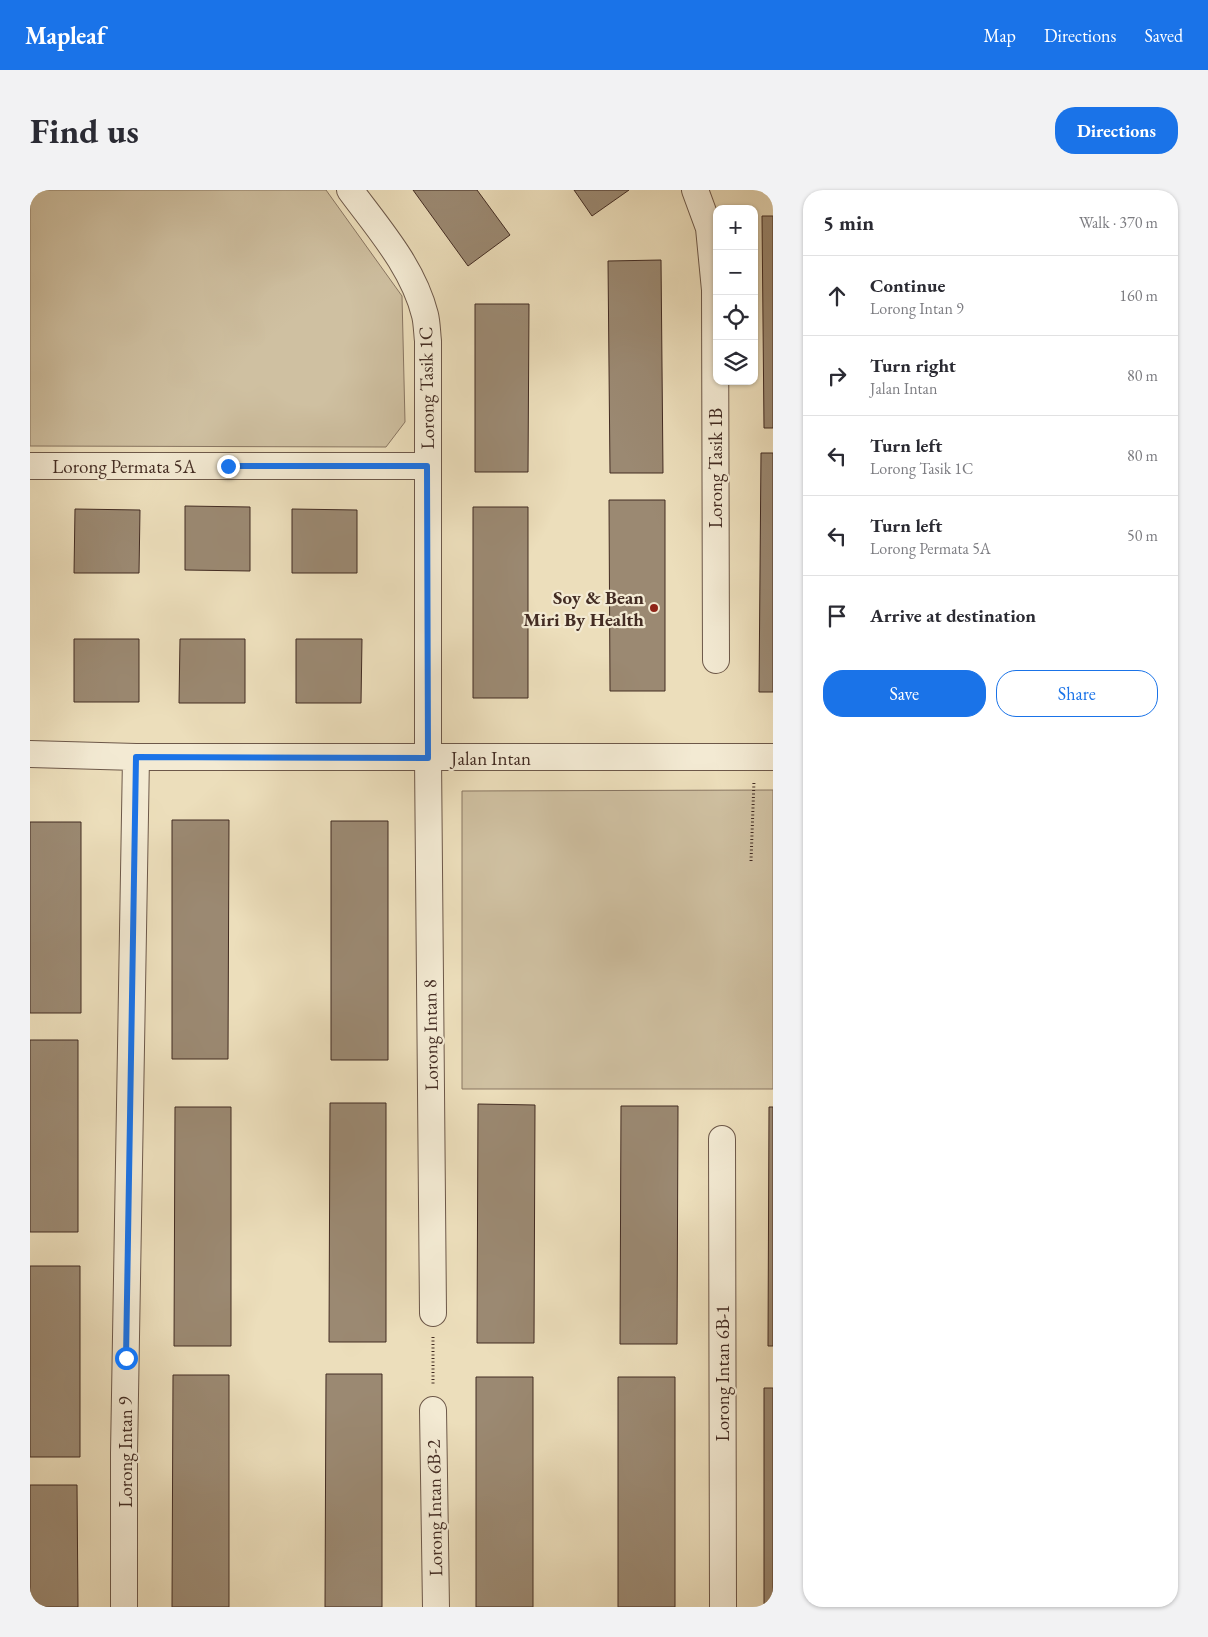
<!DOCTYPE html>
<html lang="en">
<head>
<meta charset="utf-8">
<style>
	body { margin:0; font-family:"EB Garamond",serif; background:#f2f2f3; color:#2b2b33 }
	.controls { position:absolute; right:15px; top:15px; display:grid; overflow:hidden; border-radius:10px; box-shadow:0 1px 4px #0004 }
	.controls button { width:45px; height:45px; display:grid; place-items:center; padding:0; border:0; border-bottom:1px solid #e1e1e2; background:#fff; color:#2b2b33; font:25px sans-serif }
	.stop { position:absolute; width:15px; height:15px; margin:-11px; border:4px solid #1a73e8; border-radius:50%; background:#fff }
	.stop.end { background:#1a73e8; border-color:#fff; box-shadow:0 1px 5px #0008 }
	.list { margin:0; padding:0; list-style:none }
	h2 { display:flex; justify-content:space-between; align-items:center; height:65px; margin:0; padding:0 20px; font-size:21px }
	h2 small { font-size:16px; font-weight:400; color:#7c7c81 }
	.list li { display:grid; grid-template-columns:32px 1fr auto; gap:15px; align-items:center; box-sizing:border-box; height:80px; padding:0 20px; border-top:1px solid #e1e1e2 }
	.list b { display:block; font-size:19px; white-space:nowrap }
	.list p { margin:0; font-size:16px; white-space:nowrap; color:#7c7c81 }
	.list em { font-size:16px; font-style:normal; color:#7c7c81 }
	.actions { display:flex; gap:10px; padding:15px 20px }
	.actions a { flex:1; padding:11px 0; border:1px solid #1a73e8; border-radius:20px; text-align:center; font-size:18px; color:#1a73e8 }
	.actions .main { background:#1a73e8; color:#fff }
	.icon { flex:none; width:28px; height:28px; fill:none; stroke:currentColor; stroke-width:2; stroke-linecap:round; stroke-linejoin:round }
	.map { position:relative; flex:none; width:743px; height:1417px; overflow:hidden; border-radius:20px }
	header { display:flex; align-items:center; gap:30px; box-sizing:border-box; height:70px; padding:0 25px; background:#1a73e8; color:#fff }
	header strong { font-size:24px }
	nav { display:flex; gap:28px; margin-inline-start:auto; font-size:18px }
	.intro { display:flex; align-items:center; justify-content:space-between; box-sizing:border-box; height:120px; padding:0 30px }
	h1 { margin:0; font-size:35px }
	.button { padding:12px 22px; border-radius:20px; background:#1a73e8; color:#fff; font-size:18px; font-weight:700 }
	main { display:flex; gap:30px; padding:0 30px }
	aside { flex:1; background:#fff; border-radius:20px; box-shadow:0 1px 4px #0004 }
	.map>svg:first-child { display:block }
	.green { fill:#cfc0a1; stroke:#897662 }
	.building { fill:#9b8972; stroke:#432c23 }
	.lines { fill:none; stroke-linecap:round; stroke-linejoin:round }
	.minor-casing { stroke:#6d5849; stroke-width:28 }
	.path { stroke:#432c23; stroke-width:3; stroke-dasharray:1 2.5; stroke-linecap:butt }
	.minor { stroke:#f3ead3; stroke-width:26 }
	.route { stroke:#1a73e8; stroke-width:6 }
	.poi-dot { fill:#8f2418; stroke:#f3ead3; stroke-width:2 }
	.labels { text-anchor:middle; stroke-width:4.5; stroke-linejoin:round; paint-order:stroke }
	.street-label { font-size:19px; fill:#432c23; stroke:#f3ead3 }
	.poi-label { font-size:19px; font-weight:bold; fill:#432c23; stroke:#f3ead3; text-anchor:end }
</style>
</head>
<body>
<header>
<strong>Mapleaf</strong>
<nav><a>Map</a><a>Directions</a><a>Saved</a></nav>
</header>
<div class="intro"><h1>Find us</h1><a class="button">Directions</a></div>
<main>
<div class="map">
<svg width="743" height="1417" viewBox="0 0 743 1417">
	<rect width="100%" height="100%" fill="#ecdebb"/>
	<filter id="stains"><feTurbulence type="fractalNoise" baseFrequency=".004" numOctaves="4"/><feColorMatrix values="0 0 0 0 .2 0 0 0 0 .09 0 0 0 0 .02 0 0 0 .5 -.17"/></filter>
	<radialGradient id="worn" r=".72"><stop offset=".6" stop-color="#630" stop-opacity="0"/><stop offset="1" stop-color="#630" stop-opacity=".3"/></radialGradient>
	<path class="green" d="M0,0H296L372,106L375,232L356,257L0,256Z
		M743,600V899H432V601Z"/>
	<path class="building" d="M383,0H447L480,45L438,76Z
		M544,0H599L562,26Z
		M732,26H743V238H734Z
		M631,70L633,283H580L578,71Z
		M445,114H499L498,282H445Z
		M731,263H743V502H729Z
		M579,310H635V501H580Z
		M155,316L220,317V381L155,380Z
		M443,317H498V508H443Z
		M45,319L110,320L109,383H44Z
		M262,319L327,320V383H262Z
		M44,449H109V512H44Z
		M150,449H215V513H149Z
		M266,449H332L331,513H266Z
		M142,630H199L198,869H142Z
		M301,631H358V870H301Z
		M0,632H51V823H0Z
		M0,850H48V1042H0Z
		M300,913H356V1152H299Z
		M448,914L505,915L504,1153H447Z
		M591,916H648L647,1154H590Z
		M145,917H201V1156H144Z
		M739,917H743V1156H738Z
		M0,1076H50V1267H0Z
		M296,1184H352V1417H295Z
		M143,1185H199V1417H142Z
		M446,1187H503V1417H446Z
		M588,1187H645V1417H588Z
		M734,1198H743V1417H734Z
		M0,1295H47L48,1417H0Z"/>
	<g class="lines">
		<defs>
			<path id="minor" d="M320,0C348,38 383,77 395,125C397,133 397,143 398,151V568L403,1123
				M665,0L679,38L685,100L686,470
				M0,276H397
				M0,564L106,567H743
				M692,949L693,1417
				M403,1220L406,1417
				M94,1417V1263L106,567"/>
		</defs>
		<use href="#minor" class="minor-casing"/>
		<path class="path" d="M721,671L724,591
			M403,1147V1195"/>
		<use href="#minor" class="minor"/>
	</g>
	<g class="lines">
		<path class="route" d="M96,1168L106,567L398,568L397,276H198"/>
	</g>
	<circle class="poi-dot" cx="624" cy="418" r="5"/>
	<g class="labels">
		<g class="street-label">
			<text transform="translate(396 198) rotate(-91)" y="7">Lorong Tasik 1C</text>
			<text x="94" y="283">Lorong Permata 5A</text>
			<text transform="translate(685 278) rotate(-90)" y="7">Lorong Tasik 1B</text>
			<text x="461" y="575">Jalan Intan</text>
			<text transform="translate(400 845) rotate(-91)" y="7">Lorong Intan 8</text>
			<text transform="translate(692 1183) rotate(-90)" y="7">Lorong Intan 6B-1</text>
			<text transform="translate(95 1262) rotate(-90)" y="7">Lorong Intan 9</text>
			<text transform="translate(404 1318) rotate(-91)" y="7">Lorong Intan 6B-2</text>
		</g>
		<g class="poi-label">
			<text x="614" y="414">Soy &amp; Bean<tspan x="614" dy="22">Miri By Health</tspan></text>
		</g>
	</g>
	<rect width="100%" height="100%" filter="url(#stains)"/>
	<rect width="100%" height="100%" fill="url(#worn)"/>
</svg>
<div class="controls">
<button>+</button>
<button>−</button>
<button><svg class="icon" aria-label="locate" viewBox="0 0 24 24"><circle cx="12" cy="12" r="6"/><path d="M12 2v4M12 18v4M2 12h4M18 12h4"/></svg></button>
<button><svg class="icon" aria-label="layers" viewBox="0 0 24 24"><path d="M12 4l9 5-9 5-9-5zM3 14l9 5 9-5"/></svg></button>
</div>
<div class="stop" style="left:96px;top:1168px"></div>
<div class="stop end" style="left:198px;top:276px"></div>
</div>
<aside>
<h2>5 min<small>Walk · 370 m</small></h2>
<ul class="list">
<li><svg class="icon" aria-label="ahead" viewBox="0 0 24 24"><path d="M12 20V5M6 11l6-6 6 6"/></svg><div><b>Continue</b><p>Lorong Intan 9</p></div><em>160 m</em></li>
<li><svg class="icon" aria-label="right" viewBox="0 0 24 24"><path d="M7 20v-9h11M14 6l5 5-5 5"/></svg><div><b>Turn right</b><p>Jalan Intan</p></div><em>80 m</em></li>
<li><svg class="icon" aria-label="left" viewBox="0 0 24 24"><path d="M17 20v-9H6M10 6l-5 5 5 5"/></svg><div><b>Turn left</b><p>Lorong Tasik 1C</p></div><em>80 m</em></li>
<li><svg class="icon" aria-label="left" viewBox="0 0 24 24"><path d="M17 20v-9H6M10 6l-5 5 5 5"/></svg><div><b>Turn left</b><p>Lorong Permata 5A</p></div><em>50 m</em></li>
<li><svg class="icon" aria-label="arrive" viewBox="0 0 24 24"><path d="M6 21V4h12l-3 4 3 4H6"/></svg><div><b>Arrive at destination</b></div></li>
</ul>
<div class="actions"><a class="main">Save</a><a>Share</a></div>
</aside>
</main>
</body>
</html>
